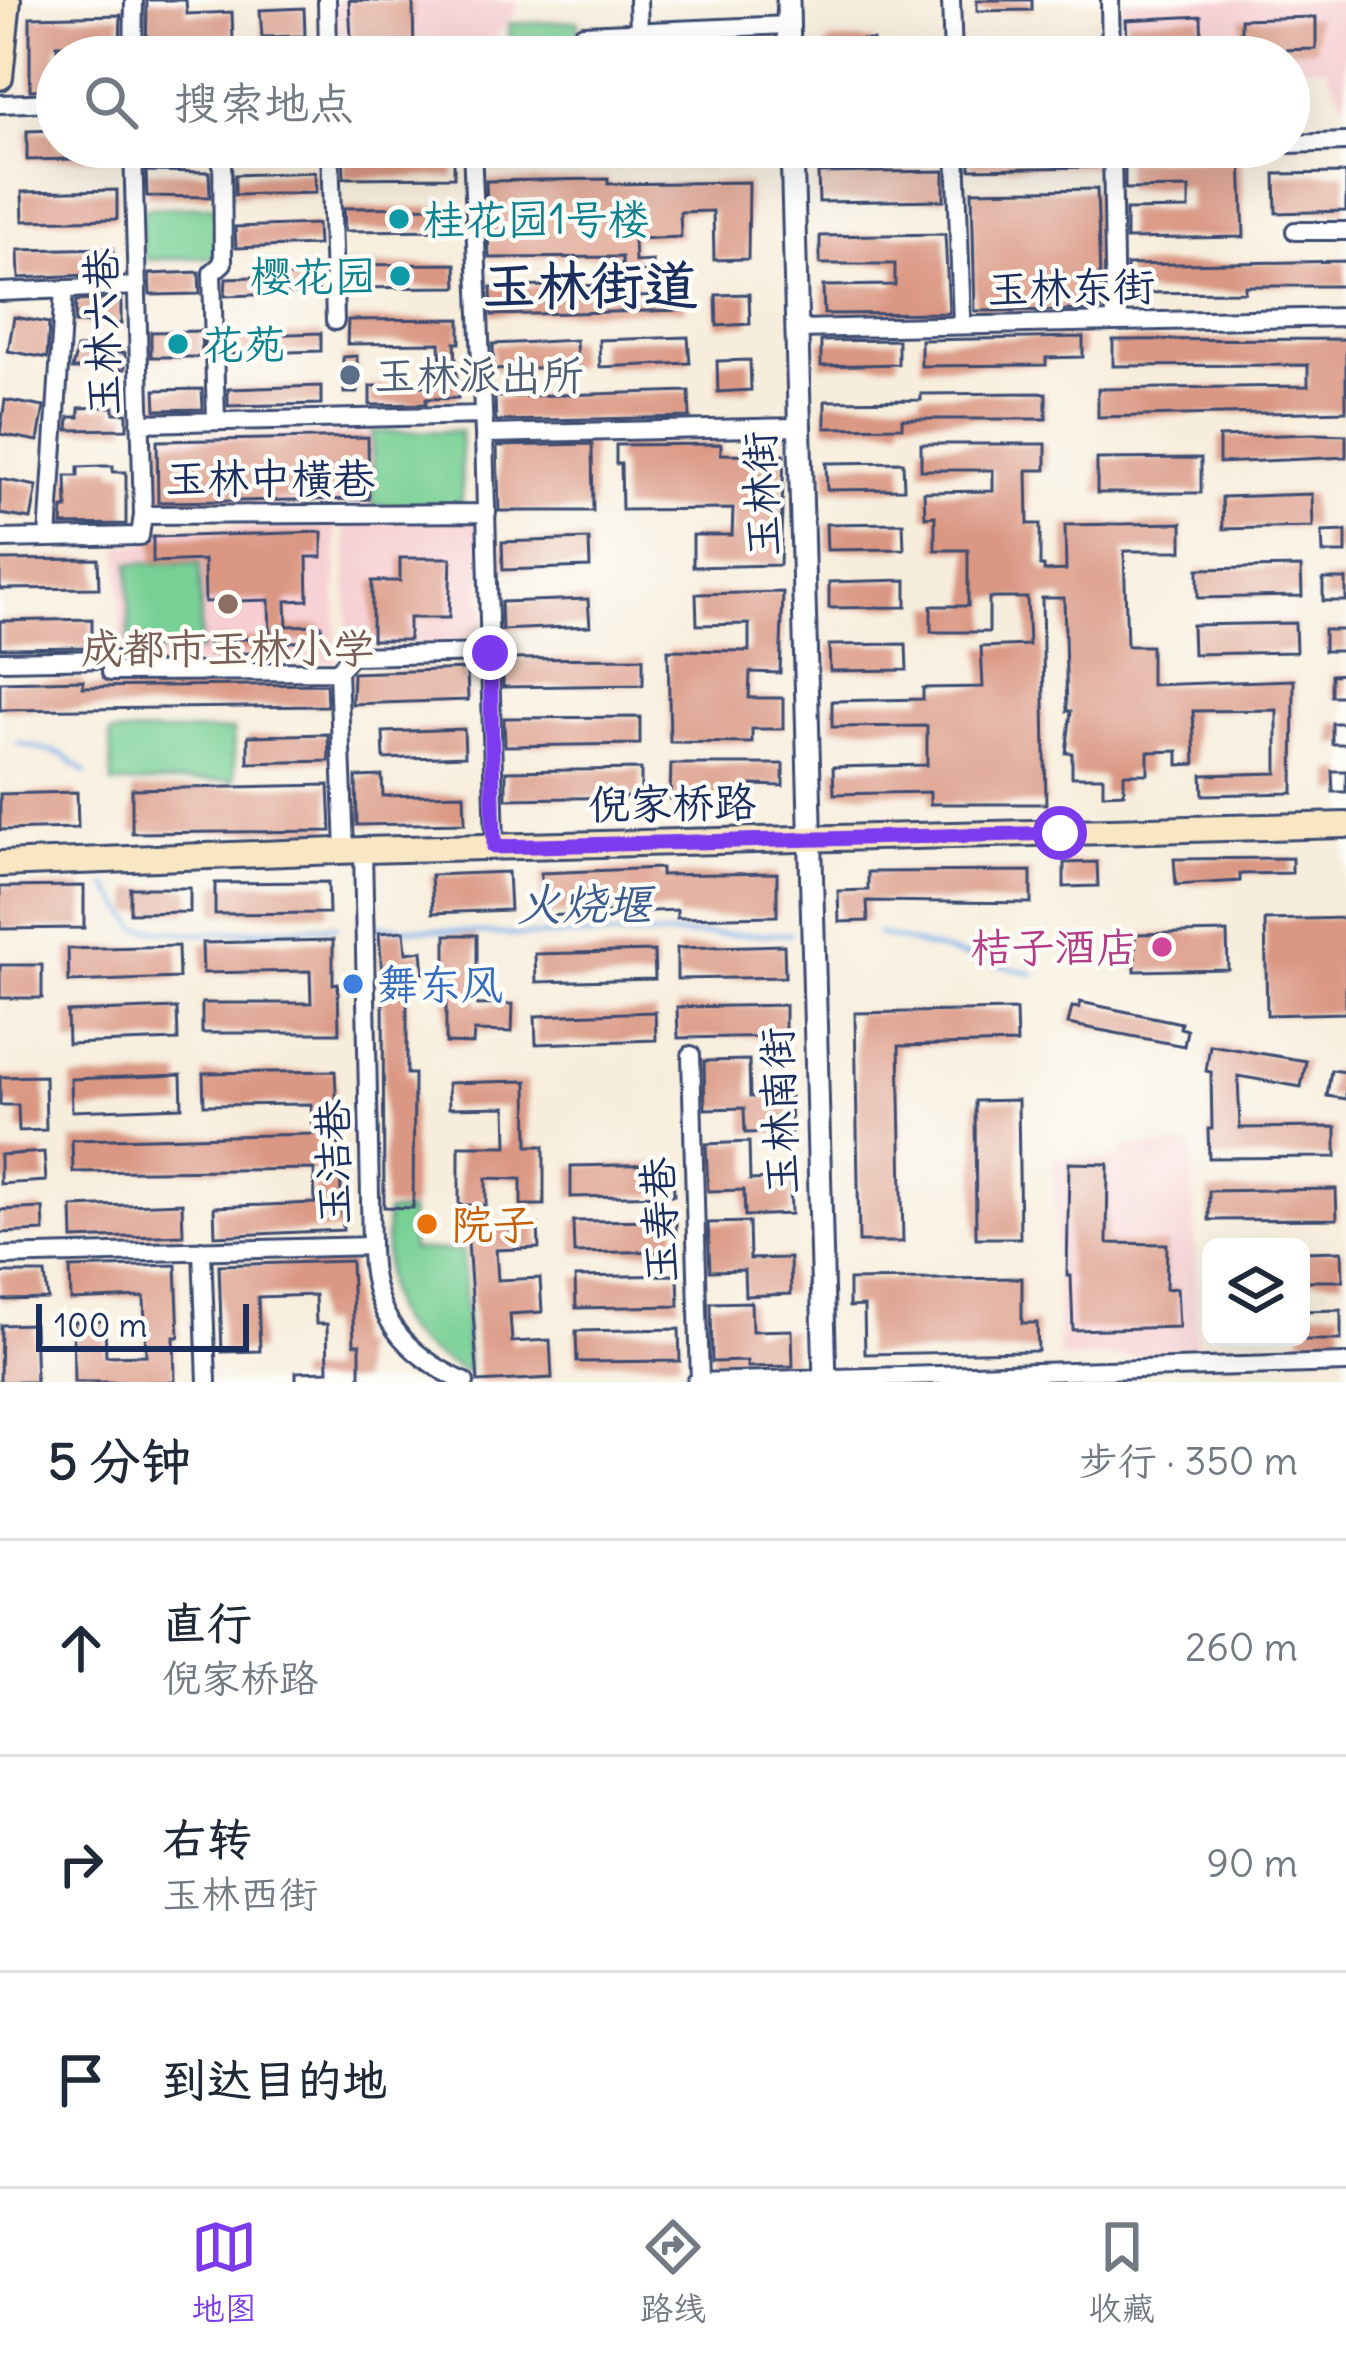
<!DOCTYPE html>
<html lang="zh">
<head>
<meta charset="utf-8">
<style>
	body { margin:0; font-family:Delius,"LXGW WenKai TC",sans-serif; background:#f6f6f7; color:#1f2937 }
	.controls { position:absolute; right:36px; bottom:36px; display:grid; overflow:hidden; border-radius:18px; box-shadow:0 12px 48px #0002 }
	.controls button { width:108px; height:108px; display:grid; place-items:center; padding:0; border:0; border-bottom:3px solid #e0e1e3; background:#fff; color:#1f2937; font:60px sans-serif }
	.scale { position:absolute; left:36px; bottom:30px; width:213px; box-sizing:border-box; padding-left:12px; border:6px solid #1b2f5e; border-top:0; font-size:33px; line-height:42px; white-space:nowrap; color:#1b2f5e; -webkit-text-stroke:9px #fdfcf7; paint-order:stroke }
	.stop { position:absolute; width:36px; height:36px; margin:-27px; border:9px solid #7c3aed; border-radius:50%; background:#fff }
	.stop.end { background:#7c3aed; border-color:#fff; box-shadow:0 3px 12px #0008 }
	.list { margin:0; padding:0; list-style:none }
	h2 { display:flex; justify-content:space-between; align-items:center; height:156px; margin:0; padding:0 48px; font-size:51px }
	h2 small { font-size:39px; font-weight:400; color:#747a83 }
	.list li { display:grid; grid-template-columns:78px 1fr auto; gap:36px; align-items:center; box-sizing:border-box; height:216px; padding:0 48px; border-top:3px solid #e0e1e3 }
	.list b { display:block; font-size:45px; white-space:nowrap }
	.list p { margin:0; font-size:39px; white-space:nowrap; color:#747a83 }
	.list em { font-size:39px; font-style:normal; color:#747a83 }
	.icon { flex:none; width:66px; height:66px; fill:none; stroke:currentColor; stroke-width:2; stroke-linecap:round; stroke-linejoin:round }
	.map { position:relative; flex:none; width:1346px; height:1382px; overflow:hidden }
	.search { position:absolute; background:#fff; box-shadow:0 12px 48px #0002; left:36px; right:36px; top:36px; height:132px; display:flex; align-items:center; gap:30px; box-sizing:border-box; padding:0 42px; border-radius:66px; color:#747a83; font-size:45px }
	.sheet { height:804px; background:#fff }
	nav { display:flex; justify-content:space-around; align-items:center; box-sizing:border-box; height:168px; border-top:3px solid #e0e1e3; background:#fff; font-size:33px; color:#747a83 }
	nav a { display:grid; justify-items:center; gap:6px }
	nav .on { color:#7c3aed }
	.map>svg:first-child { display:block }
	.built { fill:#f7cfd3 }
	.green { fill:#79d095; stroke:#4a807a; stroke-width:3 }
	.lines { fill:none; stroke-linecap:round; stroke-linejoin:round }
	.stream { stroke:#7bafe8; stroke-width:4.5 }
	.building { fill:#da9783 }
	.minor-casing { stroke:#3c4c71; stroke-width:22 }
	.tertiary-casing { stroke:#3c4c71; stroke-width:27 }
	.secondary-casing { stroke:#3c4c71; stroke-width:30 }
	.minor { stroke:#fff; stroke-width:16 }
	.tertiary { stroke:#fff; stroke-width:21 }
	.secondary { stroke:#f9e7c3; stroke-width:24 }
	.route { stroke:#7c3aed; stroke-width:15 }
	.culture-dot { fill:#0f9aa8; stroke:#fdfcf7; stroke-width:4.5 }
	.service-dot { fill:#5c6f8a; stroke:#fdfcf7; stroke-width:4.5 }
	.education-dot { fill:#8d6e63; stroke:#fdfcf7; stroke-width:4.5 }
	.hotel-dot { fill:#d1479c; stroke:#fdfcf7; stroke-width:4.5 }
	.shop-dot { fill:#3f7fe0; stroke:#fdfcf7; stroke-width:4.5 }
	.food-dot { fill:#e8710a; stroke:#fdfcf7; stroke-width:4.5 }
	.labels { text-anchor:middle; stroke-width:9; stroke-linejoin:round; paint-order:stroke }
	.culture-label { font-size:42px; fill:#0d838f; stroke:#fdfcf7; text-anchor:start }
	.street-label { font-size:42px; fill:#1b2f5e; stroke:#fdfcf7 }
	.service-label { font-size:42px; fill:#4e5e75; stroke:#fdfcf7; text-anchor:start }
	.education-label { font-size:42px; fill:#785e54; stroke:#fdfcf7 }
	.hotel-label { font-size:42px; fill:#b23c85; stroke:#fdfcf7; text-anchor:end }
	.shop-label { font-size:42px; fill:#366cbe; stroke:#fdfcf7; text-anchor:start }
	.food-label { font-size:42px; fill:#c56008; stroke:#fdfcf7; text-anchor:start }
	.water-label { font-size:45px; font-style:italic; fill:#3d5c8e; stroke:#fdfcf7 }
	.district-label { font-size:54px; font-weight:bold; fill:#1b2f5e; stroke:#fdfcf7 }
</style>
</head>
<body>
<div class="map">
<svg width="1346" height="1382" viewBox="0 0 1346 1382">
	<rect width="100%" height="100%" fill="#fdfcf7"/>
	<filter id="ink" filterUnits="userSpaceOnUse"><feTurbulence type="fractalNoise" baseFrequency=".00833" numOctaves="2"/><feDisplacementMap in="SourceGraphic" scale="24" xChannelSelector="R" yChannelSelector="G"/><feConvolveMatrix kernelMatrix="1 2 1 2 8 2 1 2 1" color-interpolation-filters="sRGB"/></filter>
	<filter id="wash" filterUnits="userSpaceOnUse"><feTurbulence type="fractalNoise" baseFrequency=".004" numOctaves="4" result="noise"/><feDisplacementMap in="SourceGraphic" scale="48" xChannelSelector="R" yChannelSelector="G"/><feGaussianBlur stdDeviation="2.7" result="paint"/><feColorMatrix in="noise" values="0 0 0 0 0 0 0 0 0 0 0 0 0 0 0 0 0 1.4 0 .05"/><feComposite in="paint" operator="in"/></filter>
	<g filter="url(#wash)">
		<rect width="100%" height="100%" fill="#f7eddc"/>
		<path class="built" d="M335,0H516V12L492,41L434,44V57H336Z
			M1125,0H1346V105L1325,67L1289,68V57H1126Z
			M372,432L373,505L154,507L153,434Z
			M480,519L484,643L348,646L345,521Z
			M336,524V662L121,666L119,546L146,544L149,528Z
			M1193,1145L1197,1355L1059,1358L1054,1158L1120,1156V1146Z"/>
		<path class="green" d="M578,21L580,57H510L509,24Z
			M211,206L219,213V251L214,257L148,260L142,254L141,215L146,208Z
			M461,431L462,504L373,505L372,432Z
			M129,563H200L201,651H129Z
			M233,730L235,780L112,784L110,734Z
			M410,1211L412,1250H463L468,1373C379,1331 384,1303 387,1212Z"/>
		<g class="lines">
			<path class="stream" d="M18,743L62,754L86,773
				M107,885L137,928L194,934L337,926
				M377,926L526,936L791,934
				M879,934L1034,974"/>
		</g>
		<g id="blocks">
			<path class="building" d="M147,0H186L187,14L232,12L233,41L188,43V57H146Z
				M349,0L413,2L414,57H352Z
				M977,0H1032V10L977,11Z
				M304,8L305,36L262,37L260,10Z
				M121,15L120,44L57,45V89L30,90V17Z
				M1201,16L1202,54L1128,57L1126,20Z
				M1316,17V49L1241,51V19Z
				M830,40H873V57H816Z
				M57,130V147H120L121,158L27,160V131Z
				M621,147H747V158L622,159Z
				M970,147H1095V167L970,169Z
				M454,153V177L344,178L343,154Z
				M1241,158L1244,237L1126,239V210L1189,209V188L1125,189V160Z
				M146,171L209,172L210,197L147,196Z
				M944,171V200L819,202L818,173Z
				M315,172L316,193L235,195V175Z
				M1346,173V211L1276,213L1275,174Z
				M608,179V184L749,182L748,259L714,260L713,211L680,212L681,237L634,239L635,262L653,261V272L636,273L637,297L665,296V280L684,279L686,310L492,315L491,287L623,285L622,257L489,258L486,181Z
				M1097,189L1101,310L975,311L972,191Z
				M117,190V219L23,221L22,192Z
				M455,207L456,230L345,231L344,208Z
				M317,224L318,245L236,248L235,227Z
				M945,234L949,313L824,314L823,286L895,285V264H820V236Z
				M113,248V274L19,278L18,250Z
				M1346,261V286H1245V292L1127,293V265Z
				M456,264L457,287L347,288L346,265Z
				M199,272L200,294L150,295L149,274Z
				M317,275L318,293L225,296L226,278Z
				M749,294L750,324L717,326L716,295Z
				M121,299V324L75,323L76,301Z
				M14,317L49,323L47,358L8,351Z
				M460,319V343H455L458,398L426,399V404L370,405V386H442L440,343L347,344L348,320Z
				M201,331L202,357H151V332Z
				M321,333V351L227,354L226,336Z
				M688,337L690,363L600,367L599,340Z
				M1083,337V357L1046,358V365L921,366V340Z
				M1346,339V411L1098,417V389L1308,386V365L1113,366V340Z
				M576,340L577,366L494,370L493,344Z
				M898,340V364L821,366V341Z
				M113,347V353H125V369H72L77,348Z
				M357,356V393H344L343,357Z
				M750,360L751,390L718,392L717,361Z
				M321,386V404L228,406V389Z
				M202,389L203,409L156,410L155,390Z
				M689,391L690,417L496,421L495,397Z
				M1046,393V419H902V427L825,428V401L921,400V394Z
				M5,400L44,407L38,441L0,434Z
				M103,407H114V413H127V429L68,430L69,417H79V408Z
				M1314,434L1346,435V457L1219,463V437Z
				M368,437L369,499L158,502L157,441Z
				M592,444L593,511H499L497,446Z
				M721,444V454L784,455L780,565L693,567V535H732L733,509L622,510L621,464H616V445Z
				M921,444H1046V470H1027L1028,524H1040V566H1044V571L1066,570L1065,525L1182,523V551H1124L1127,646H1151V685L1294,680L1293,793L1203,795L1202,775L1277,773V710L1193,711L1195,764L1178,765V751L1148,752V774H1124V793L1103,794V777H1072V753H1066L1071,711H1067L1064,598H1042L1046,804H930V792L834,794L833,767L927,765V726L832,727V701L923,699V688L983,687L981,647L1029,645L1027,598H989V632H931V606H968V550H935V516L925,517L924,492L993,491V470H921Z
				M1201,458V493H1097V459Z
				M903,462L904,489L827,490L826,463Z
				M102,466H113V472H126V524L62,525L63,508H67L66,476H78V467Z
				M0,479L37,486L31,519L0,514Z
				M1312,494L1313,527L1223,529L1222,497Z
				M903,523L904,549L827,550L826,524Z
				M1346,531V553H1323L1322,532Z
				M322,532V557H307L308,600L286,601L287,626L321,625L322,641L288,642V652L210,654L209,640L270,638L269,600L205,602L204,560L153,562V537Z
				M589,539L590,567L503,570L502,542Z
				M400,558H451L449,618H409V640H372V581H400Z
				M98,559L99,588L0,589V560Z
				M1301,567L1302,596L1198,598V569Z
				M1323,579H1346V601H1323Z
				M906,580V607L829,608V582Z
				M783,592L780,673L750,672L749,698H783V729H752V743L670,742L668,650L749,651V624L697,625L696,594Z
				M588,599L590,626L502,630L501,602Z
				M92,619V647L0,648V621Z
				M1295,623L1296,652L1193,654L1192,625Z
				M1324,630H1346V651H1324Z
				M906,644L907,670L830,671L829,645Z
				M643,658V685L503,687V659Z
				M467,669L468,700L352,704L353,673Z
				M1346,674V696H1331V675Z
				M83,680V687L326,684L327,706L0,710V682Z
				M640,717V744L505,746L504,718Z
				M1332,723H1346V744H1332Z
				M464,729L465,756L384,759L383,732Z
				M328,734L329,761L248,763V736Z
				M671,764H783V786L752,785V799H670Z
				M641,769V797L506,799V771Z
				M1332,771H1346V792H1333Z
				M382,776L383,796L464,794L465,823L357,825L356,777Z
				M329,785L331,831L132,833V789Z
				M77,792L78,828L0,830V794Z
				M1292,858V873L1240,874V881L1176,885L1174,859Z
				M1097,862L1098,886L1064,887V863Z
				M661,868V875L777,873V916L677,918V910L542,916L541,873Z
				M1031,871V903L867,901L868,921L839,922L838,891L868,890V872Z
				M508,872L510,910L433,913L431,875Z
				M328,882L329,913L215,914V883Z
				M84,886V928L0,929V887Z
				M130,888H190V912L130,913Z
				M1346,918V1013L1267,1015L1265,920Z
				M404,931L406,953L422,951L424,973L407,975V1074H414L413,1208L384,1207L383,986L379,933Z
				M1227,932L1228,969L1135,971V934Z
				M446,935H477V1005L513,1004L512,1032L474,1031L473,1044L446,1043Z
				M333,940V984L338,983L339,1033H202V1003H311L310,971L203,973L202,943Z
				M784,945L785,977L677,979V948Z
				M178,946L179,978L69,982L68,949Z
				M654,951L655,979L536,982L535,954Z
				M0,965H42V998H0Z
				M1080,1002L1181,1023L1180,1028L1187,1030L1184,1046L1068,1024L1072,1007L1079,1008Z
				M785,1005V1036L678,1038L677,1007Z
				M177,1008L178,1040L68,1044L67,1012Z
				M1016,1010L1017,1043L899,1046L903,1242H859L855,1013Z
				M655,1012L656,1040L536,1044L535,1016Z
				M1210,1045L1306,1061L1301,1087L1238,1076L1240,1128L1336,1127V1157L1209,1158L1208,1129H1212L1211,1072L1206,1071Z
				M749,1060L750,1097L790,1096L791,1132L745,1133L744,1108L705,1109L704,1061Z
				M1331,1070L1346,1072V1099L1327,1096Z
				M335,1071L343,1230L215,1236L214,1207L315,1203L314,1169L73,1172L72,1140L313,1134L311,1104L204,1105L203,1073Z
				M181,1075L182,1107L72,1111L71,1079Z
				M45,1076L46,1130L19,1131L18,1105H0V1077Z
				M527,1081L528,1146H544V1205H521V1179L486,1178V1205H459V1146H507L506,1107L449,1108L448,1083Z
				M1018,1100L1020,1238H976L975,1101Z
				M749,1142L750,1180L790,1178L791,1214L745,1216L744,1190L708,1191L706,1144Z
				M44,1152L46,1181L0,1184V1155Z
				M1069,1163L1108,1164L1107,1243L1167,1244L1166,1289L1177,1288L1179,1327L1073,1330L1071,1276H1067Z
				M673,1164L674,1195L571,1197V1166Z
				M1336,1189L1337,1219L1209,1220V1191Z
				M182,1203L183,1235L73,1239L72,1207Z
				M43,1208L44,1231L0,1233V1210Z
				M676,1220V1251L574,1253L573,1221Z
				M749,1222L750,1259L790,1258L791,1294L745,1296L744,1270L710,1271L708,1223Z
				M538,1224L539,1248L496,1250L498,1280L540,1278L542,1312L510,1314L512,1342L550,1340L552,1378L478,1382L467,1228Z
				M1342,1251L1343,1281H1301V1252Z
				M351,1261L354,1344H360V1382H296V1372L328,1371L327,1324H316L315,1295L258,1297L260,1351L222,1352L219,1265Z
				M176,1265L179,1337H174L175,1382H74L73,1322L105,1321L106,1356L146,1355L144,1297L71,1300L70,1268Z
				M0,1273H45L48,1299L0,1300Z
				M678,1275L679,1306L576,1308L575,1277Z
				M1022,1278V1323H1037L1038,1351L865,1354L864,1306L849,1307V1280Z
				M751,1302L752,1331L792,1330L793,1366L747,1367V1361L712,1362L711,1303Z
				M1341,1310V1340H1301V1311Z
				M34,1324L36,1382H0L1,1325Z
				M679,1329L680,1361L577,1362L576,1331Z"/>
		</g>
	</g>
	<g filter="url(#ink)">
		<use href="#blocks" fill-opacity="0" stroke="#3c4c71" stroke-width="3"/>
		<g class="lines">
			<defs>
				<path id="minor" d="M327,0L328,57
					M638,0L639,32
					M951,0L953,57
					M1110,0L1111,57
					M133,57L134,0
					M583,57V34L788,25
					M0,104L57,102
					M1289,144L1346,142
					M133,147L143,515
					M330,147L335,321
					M472,147L484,434L495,847
					M956,147L962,325
					M1112,147L1115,321
					M1295,231H1346
					M0,292L137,286
					M797,329L1346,317
					M216,421L212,273L223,263L222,147
					M140,423L483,415
					M484,434L798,427
					M48,538L64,289
					M0,539L140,536L143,515L487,513
					M0,661L111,659V672L338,671L351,656L490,653
					M338,671L345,850
					M691,1055L700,1382
					M371,1246C371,1314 403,1354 465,1382
					M202,1250L207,1382
					M0,1256L371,1246L363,850
					M696,1382L1346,1363"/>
				<path id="tertiary" d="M788,0L789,57
					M792,147L825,1382"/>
				<path id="secondary" d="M0,77L8,0
					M0,864L363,850L1346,825"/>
			</defs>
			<use href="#minor" class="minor-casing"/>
			<use href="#tertiary" class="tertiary-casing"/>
			<use href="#secondary" class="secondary-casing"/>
			<use href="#minor" class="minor"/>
			<use href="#tertiary" class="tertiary"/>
			<use href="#secondary" class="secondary"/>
		</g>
	</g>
	<g class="lines" filter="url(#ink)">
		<path class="route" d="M490,653L494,847L1060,833"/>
	</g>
	<g class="culture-dot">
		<circle cx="399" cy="219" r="12"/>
		<circle cx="400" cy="276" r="12"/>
		<circle cx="178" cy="344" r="12"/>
	</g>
	<circle class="service-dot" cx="350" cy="375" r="12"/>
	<circle class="education-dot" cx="228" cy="604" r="12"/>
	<circle class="hotel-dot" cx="1162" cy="947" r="12"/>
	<circle class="shop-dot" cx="353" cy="984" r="12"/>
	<circle class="food-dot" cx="427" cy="1224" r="12"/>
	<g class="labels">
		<g class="culture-label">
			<text x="423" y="234">桂花园1号楼</text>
			<text x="376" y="291" text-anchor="end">樱花园</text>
			<text x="202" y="359">花苑</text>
		</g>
		<g class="street-label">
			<text transform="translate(1071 287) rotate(-1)" y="15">玉林东街</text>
			<text transform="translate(102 332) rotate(-91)" y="15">玉林六巷</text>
			<text x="270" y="493">玉林中横巷</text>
			<text transform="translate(761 494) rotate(-92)" y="15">玉林街</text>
			<text transform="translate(672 803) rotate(-1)" y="15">倪家桥路</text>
			<text transform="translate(779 1111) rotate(-92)" y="15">玉林南街</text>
			<text transform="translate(333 1162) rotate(-91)" y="15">玉洁巷</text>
			<text transform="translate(659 1220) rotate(-92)" y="15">玉寿巷</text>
		</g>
		<g class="service-label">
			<text x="374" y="390">玉林派出所</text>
		</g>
		<g class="education-label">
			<text x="228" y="663">成都市玉林小学</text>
		</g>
		<g class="hotel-label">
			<text x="1138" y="962">桔子酒店</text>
		</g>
		<g class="shop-label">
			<text x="377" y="999">舞东风</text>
		</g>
		<g class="food-label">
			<text x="451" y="1239">院子</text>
		</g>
		<g class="water-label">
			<text x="584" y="920">火烧堰</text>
		</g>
		<g class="district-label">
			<text x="590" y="304">玉林街道</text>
		</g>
	</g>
</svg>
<div class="controls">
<button><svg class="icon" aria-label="layers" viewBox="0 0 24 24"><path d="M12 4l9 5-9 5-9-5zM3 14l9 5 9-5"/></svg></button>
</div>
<div class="scale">100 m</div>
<div class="stop" style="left:1060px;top:833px"></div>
<div class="stop end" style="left:490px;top:653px"></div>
<div class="search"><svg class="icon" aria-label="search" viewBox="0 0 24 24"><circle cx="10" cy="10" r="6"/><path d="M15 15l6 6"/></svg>搜索地点</div>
</div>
<section class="sheet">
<h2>5 分钟<small>步行 · 350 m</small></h2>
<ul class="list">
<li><svg class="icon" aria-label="ahead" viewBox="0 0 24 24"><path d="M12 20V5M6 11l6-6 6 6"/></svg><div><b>直行</b><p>倪家桥路</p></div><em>260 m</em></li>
<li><svg class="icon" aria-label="right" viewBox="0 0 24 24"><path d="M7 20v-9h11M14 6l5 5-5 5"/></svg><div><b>右转</b><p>玉林西街</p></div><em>90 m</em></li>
<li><svg class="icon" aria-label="arrive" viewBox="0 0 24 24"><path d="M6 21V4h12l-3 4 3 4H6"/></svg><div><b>到达目的地</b></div></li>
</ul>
</section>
<nav>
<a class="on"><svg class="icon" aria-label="map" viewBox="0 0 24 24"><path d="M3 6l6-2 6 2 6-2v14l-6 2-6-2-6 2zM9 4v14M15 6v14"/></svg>地图</a>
<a><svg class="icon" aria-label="directions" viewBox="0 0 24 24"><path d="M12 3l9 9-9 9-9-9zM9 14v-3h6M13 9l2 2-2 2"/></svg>路线</a>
<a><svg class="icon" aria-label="saved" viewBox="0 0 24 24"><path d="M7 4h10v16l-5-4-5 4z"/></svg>收藏</a>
</nav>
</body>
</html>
